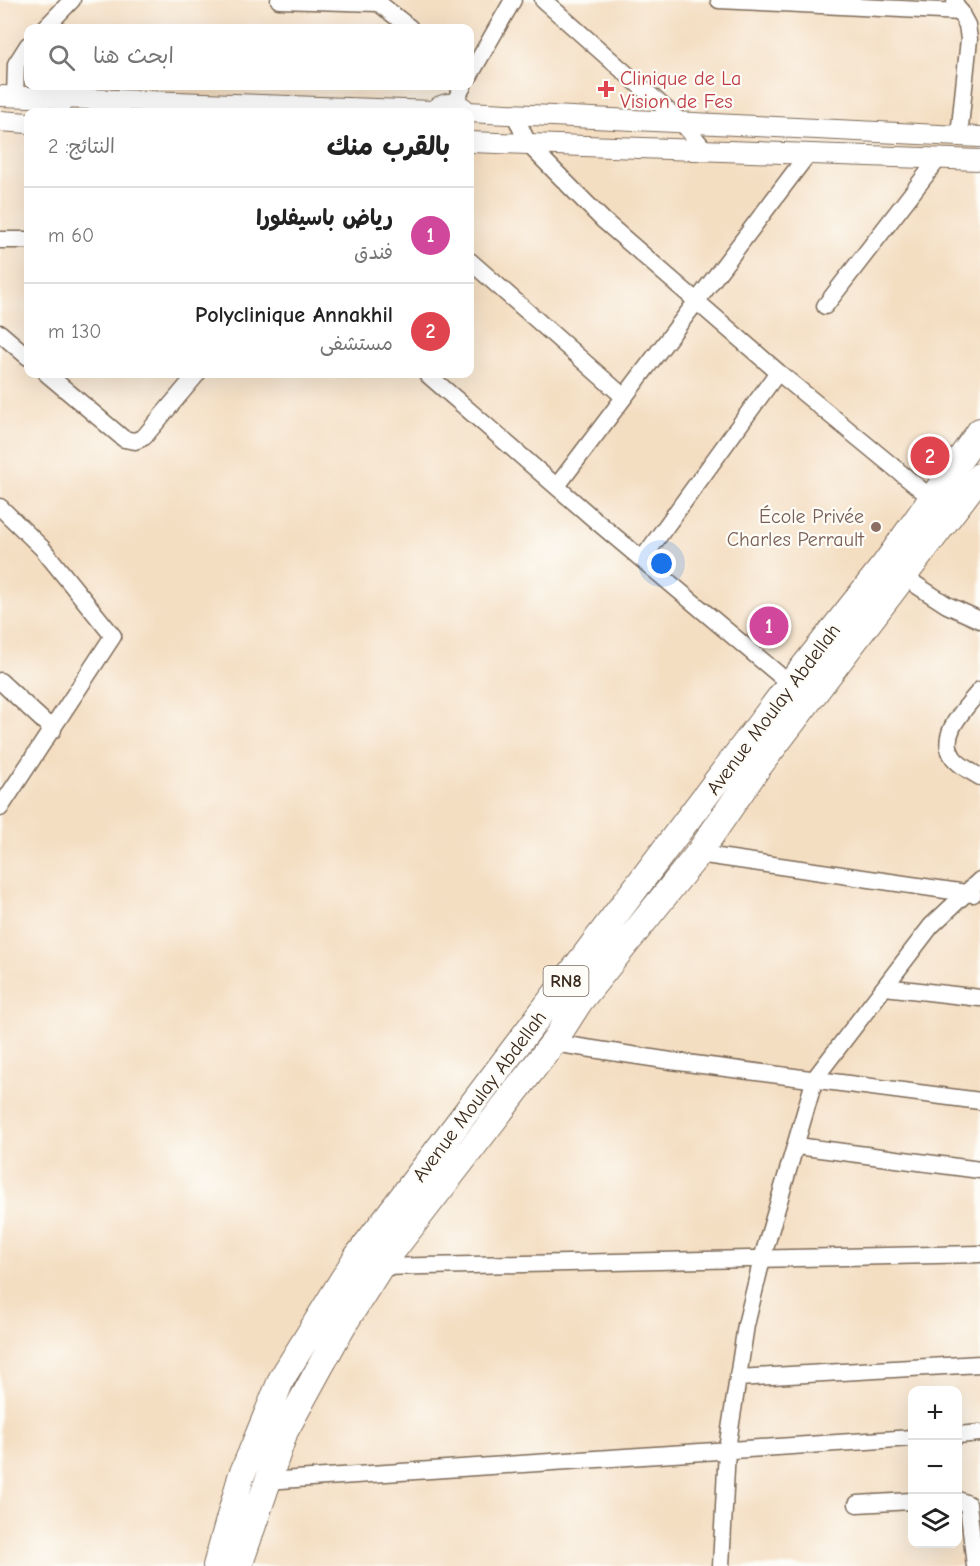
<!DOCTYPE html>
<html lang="ar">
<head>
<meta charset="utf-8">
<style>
	body { margin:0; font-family:"Comic Neue","Playpen Sans Arabic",sans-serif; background:#f2f2f2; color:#222; direction:rtl }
	.controls { position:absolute; right:18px; bottom:18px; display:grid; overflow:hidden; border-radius:12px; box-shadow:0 6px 24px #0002 }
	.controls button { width:54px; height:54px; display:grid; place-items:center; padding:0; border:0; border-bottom:2px solid #e0e0e0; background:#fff; color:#222; font:30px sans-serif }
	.you { position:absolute; left:662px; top:564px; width:21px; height:21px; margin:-15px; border:4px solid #fff; border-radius:50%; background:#1a73e8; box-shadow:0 0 0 9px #1a73e833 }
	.badge { display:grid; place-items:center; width:39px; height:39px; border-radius:50%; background:#b5179e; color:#fff; font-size:20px; font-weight:700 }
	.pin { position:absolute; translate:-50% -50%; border:3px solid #fff; box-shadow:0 2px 6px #0006 }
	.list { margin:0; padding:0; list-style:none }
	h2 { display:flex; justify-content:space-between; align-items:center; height:78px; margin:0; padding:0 24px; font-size:26px }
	h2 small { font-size:20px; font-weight:400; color:#767676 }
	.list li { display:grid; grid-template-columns:39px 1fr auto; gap:18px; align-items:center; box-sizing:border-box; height:96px; padding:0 24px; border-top:2px solid #e0e0e0 }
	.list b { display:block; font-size:22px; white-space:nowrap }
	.list p { margin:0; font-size:20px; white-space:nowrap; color:#767676 }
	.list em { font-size:20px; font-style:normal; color:#767676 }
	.icon { flex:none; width:33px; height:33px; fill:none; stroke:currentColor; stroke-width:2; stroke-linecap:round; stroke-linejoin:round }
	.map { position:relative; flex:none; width:980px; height:1566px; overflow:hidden; direction:ltr }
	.search { position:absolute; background:#fff; box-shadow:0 6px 24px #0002; left:24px; top:24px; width:450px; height:66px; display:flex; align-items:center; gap:15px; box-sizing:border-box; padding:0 21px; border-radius:12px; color:#767676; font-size:22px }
	.panel { position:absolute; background:#fff; box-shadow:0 6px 24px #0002; left:24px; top:108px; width:450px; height:270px; border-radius:12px; direction:rtl }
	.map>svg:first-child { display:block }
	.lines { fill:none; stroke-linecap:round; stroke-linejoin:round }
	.minor-casing { stroke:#7c6957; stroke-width:19 }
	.tertiary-casing { stroke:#7c6957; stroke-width:22 }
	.primary-casing { stroke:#7c6957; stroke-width:28 }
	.minor { stroke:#fff; stroke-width:16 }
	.tertiary { stroke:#fff; stroke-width:20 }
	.primary { stroke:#fff; stroke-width:26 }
	.health-dot { fill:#e0444e; stroke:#fdfcf7; stroke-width:2 }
	.education-dot { fill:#8d6e63; stroke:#fdfcf7; stroke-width:2 }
	.labels { text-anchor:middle; stroke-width:4.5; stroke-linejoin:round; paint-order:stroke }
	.shield { fill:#fdfcf7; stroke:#75695f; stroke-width:1.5 }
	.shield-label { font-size:18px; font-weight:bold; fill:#3b2a1e }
	.health-label { font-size:20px; fill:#be3a42; stroke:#fdfcf7; text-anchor:start }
	.education-label { font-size:20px; fill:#785e54; stroke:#fdfcf7; text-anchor:end }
	.street-label { font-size:20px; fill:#3b2a1e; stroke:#fdfcf7 }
</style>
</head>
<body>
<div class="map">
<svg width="980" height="1566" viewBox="0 0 980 1566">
	<rect width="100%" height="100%" fill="#fdfcf7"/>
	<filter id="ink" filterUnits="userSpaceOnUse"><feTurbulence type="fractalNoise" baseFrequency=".0167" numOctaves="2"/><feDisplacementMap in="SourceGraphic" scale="12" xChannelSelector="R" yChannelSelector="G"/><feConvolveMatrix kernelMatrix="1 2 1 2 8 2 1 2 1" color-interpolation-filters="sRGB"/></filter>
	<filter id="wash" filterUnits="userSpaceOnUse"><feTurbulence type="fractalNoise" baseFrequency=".008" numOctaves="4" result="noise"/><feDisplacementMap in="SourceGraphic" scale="24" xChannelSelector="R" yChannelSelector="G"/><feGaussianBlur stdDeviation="1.35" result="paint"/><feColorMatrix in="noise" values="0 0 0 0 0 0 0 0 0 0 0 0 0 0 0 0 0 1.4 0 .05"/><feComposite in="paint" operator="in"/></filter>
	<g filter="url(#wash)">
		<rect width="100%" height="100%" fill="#f4dec2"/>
	</g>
	<g filter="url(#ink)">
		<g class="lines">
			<defs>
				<path id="minor" d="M279,0L378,3
					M375,0L410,28
					M543,0L683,124L706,151
					M719,0L961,12
					M955,3L967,25L969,39L959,136
					M45,28L72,0
					M470,75L513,0
					M15,97L16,64L28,45
					M454,103L463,86
					M61,112V100
					M515,115L528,144L603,220L778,372L930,497
					M0,240H28
					M470,261L624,397
					M825,306L939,158
					M0,333L28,357
					M47,374L124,439L135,441L144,437L197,374
					M427,374L595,520L790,684
					M557,486L808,154
					M0,507L42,548L113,636L0,808
					M643,558L778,372
					M904,577L947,605L980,620
					M0,681L53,730
					M980,690C967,707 937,734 953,757C958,765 972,772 980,777
					M698,854L973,894
					M885,987L980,998
					M553,1043L671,1061L980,1101
					M797,1146L980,1170
					M380,1267L980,1254
					M738,1378L980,1364
					M958,1435L980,1433
					M266,1481L912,1438
					M958,1500L968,1504L975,1566
					M857,1504L912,1501
					M721,1566L727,1449L746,1325L762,1259L815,1078L931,926L980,880"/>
				<path id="tertiary" d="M0,96L434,111
					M433,112C443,101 458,101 468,112
					M468,112L980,137
					M0,121L28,123
					M470,142L980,160"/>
				<path id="primary" d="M216,1566L241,1477L282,1378L356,1258L790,684L885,564L980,431
					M239,1566L285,1431L342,1327L380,1267L553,1043L580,1001L698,854L756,770L980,476"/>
			</defs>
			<use href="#minor" class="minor-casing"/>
			<use href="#tertiary" class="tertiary-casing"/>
			<use href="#primary" class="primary-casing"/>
			<use href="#minor" class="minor"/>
			<use href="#tertiary" class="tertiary"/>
			<use href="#primary" class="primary"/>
		</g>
	</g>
	<path class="health-dot" d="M603 80h6v6h6v6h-6v6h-6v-6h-6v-6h6z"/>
	<circle class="education-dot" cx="876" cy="527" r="6"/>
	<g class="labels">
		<rect class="shield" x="543.5" y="966" width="45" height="30" rx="4.5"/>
		<g class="shield-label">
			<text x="566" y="987">RN8</text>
		</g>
		<g class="health-label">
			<text x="620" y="85">Clinique de La<tspan x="620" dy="23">Vision de Fes</tspan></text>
		</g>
		<g class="education-label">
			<text x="864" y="523">École Privée<tspan x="864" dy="23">Charles Perrault</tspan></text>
		</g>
		<g class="street-label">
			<text transform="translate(773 709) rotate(-53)" y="7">Avenue Moulay Abdellah</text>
			<text transform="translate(479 1096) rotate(-53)" y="7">Avenue Moulay Abdellah</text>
		</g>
	</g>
</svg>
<div class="controls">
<button>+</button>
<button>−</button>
<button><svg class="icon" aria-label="layers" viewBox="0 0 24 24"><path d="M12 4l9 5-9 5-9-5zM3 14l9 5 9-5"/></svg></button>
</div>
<div class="you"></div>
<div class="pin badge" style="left:769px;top:626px;background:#d1479c">1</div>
<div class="pin badge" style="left:930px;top:456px;background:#e0444e">2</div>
<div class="search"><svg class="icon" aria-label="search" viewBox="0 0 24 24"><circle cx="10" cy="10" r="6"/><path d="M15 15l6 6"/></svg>ابحث هنا</div>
<section class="panel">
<h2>بالقرب منك<small>النتائج: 2</small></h2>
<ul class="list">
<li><span class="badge" style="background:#d1479c">1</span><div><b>رياض باسيفلورا</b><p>فندق</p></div><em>60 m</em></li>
<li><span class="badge" style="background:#e0444e">2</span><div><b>Polyclinique Annakhil</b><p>مستشفى</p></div><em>130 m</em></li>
</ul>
</section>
</div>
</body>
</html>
